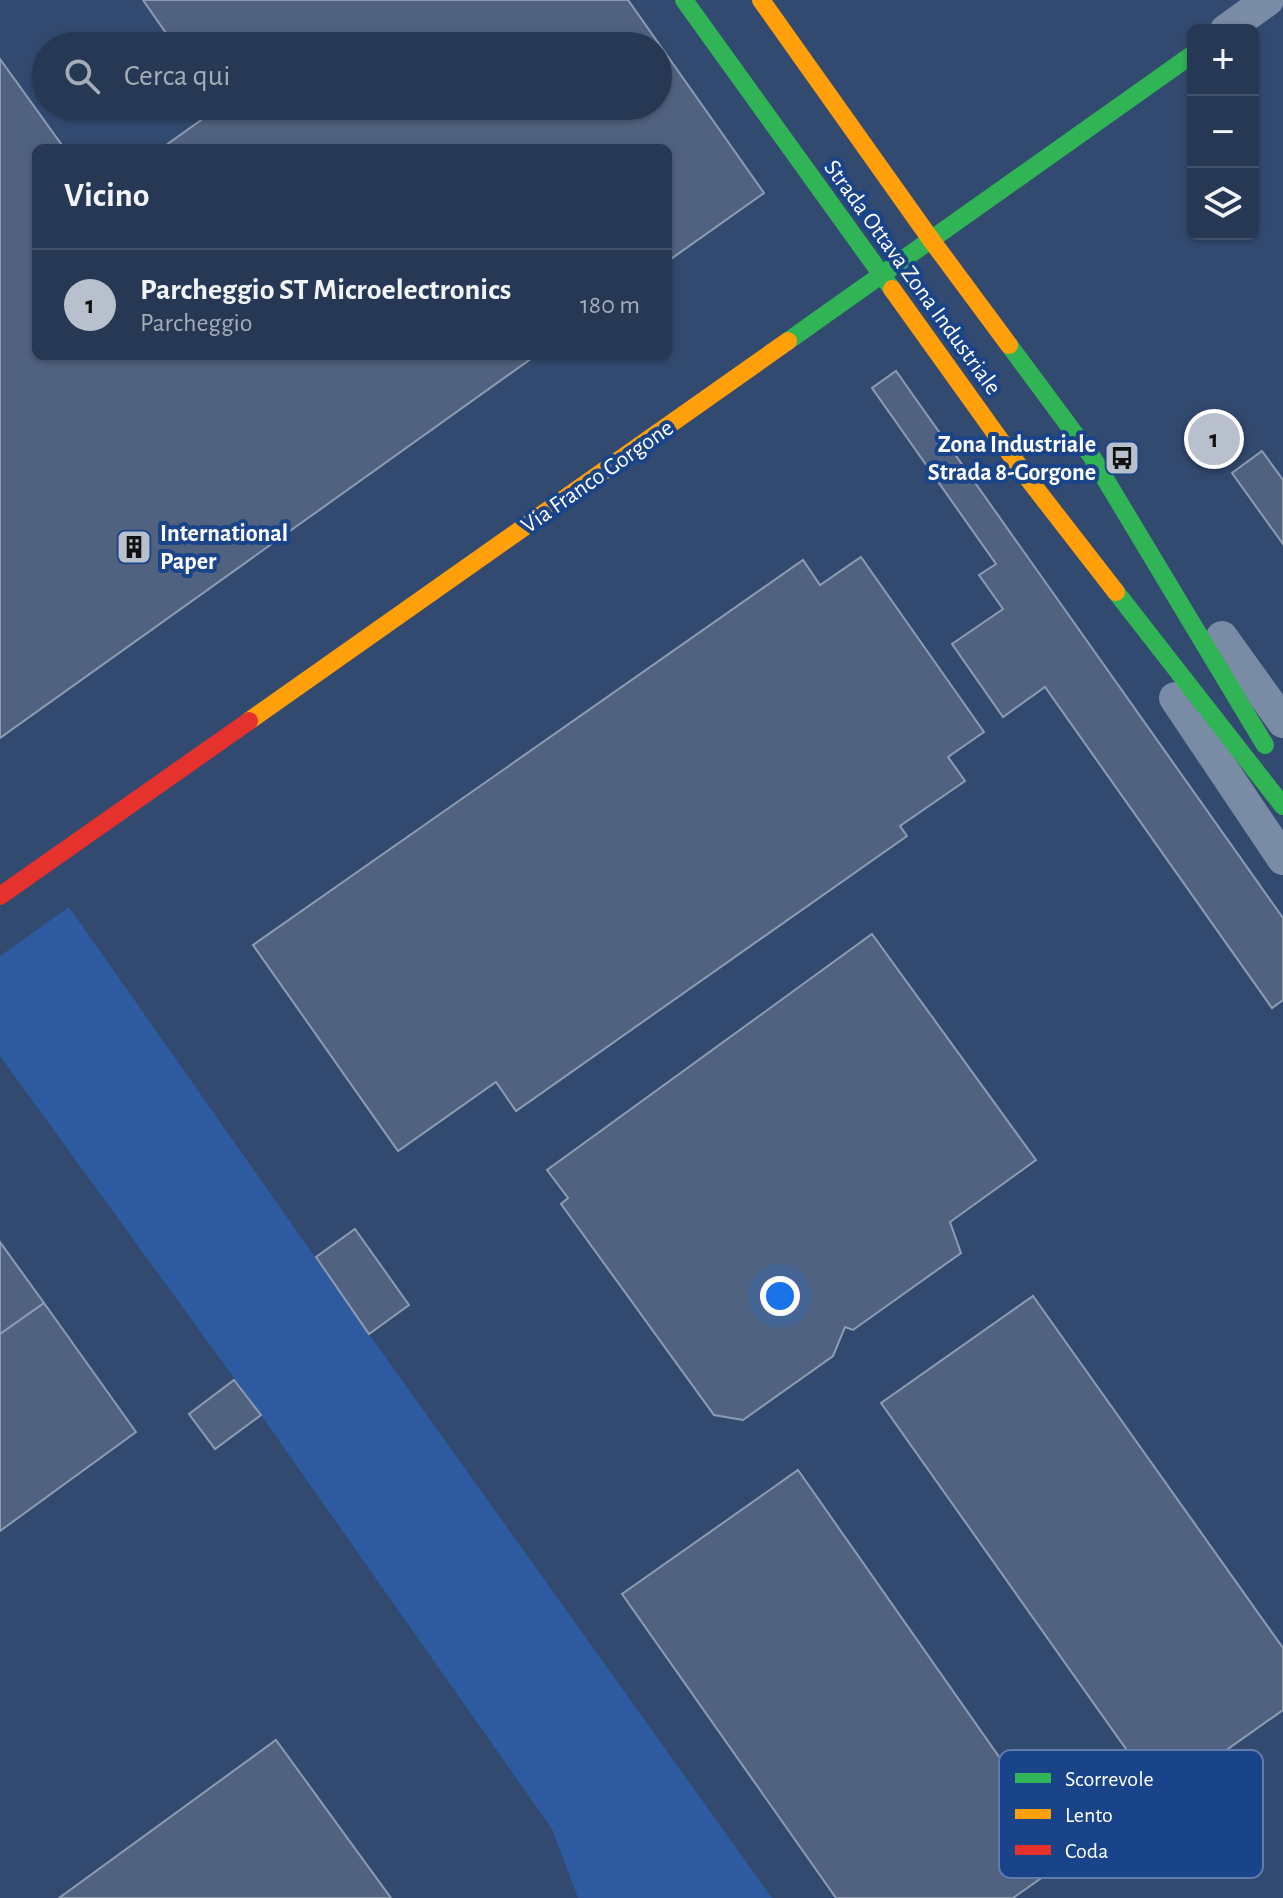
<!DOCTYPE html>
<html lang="it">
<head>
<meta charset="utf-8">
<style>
	body { margin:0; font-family:"Alegreya Sans",sans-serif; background:#2e3f5a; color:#f1f3f6 }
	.controls { position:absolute; right:24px; top:24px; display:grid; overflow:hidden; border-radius:12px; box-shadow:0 2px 6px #0004 }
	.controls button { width:72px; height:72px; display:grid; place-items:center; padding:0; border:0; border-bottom:2px solid #42526b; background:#263854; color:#f1f3f6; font:40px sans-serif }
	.you { position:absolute; left:780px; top:1296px; width:28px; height:28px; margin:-20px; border:6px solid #fff; border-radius:50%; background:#1a73e8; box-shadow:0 0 0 12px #1a73e833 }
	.badge { display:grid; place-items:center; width:52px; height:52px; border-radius:50%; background:#b8c0cd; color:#111; font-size:26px; font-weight:700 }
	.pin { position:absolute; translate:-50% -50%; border:4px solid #fff; box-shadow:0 2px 8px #0006 }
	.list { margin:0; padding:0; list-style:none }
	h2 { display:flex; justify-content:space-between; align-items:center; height:104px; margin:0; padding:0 32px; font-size:34px }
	h2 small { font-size:26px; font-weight:400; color:#a4acb8 }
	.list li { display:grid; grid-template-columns:52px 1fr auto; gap:24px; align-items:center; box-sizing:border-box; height:112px; padding:0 32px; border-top:2px solid #42526b }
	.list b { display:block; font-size:30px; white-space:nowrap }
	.list p { margin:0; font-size:26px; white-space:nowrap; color:#a4acb8 }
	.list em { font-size:26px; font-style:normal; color:#a4acb8 }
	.icon { flex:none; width:44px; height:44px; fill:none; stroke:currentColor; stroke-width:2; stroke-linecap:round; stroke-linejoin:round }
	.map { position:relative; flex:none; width:1283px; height:1898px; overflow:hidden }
	.search { position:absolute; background:#263854; box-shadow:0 2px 6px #0004; left:32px; top:32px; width:640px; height:88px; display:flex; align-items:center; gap:20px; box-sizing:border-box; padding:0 28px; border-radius:44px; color:#a4acb8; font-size:30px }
	.panel { position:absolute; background:#263854; box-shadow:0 2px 6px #0004; left:32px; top:144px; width:640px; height:216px; border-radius:12px }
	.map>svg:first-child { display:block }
	.green { fill:#2e5aa0 }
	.building { fill:#506280; stroke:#8e9cb3; stroke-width:2 }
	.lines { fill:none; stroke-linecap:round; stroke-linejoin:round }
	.street { stroke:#7a8ba5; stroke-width:32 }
	.fast { stroke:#30b455; stroke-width:18 }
	.slow { stroke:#ff9f0a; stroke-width:18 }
	.jam { stroke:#e5322d; stroke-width:18 }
	.labels { text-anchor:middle; stroke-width:8; stroke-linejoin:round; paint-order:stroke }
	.street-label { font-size:24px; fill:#fff; stroke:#1a4489 }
	.poi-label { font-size:24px; font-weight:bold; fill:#fff; stroke:#1a4489; text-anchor:end }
	.key { fill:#1a4489; stroke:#5f7cac; stroke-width:2 }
	.key-label { font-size:22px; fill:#fff }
</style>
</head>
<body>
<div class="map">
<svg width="1283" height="1898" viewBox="0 0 1283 1898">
	<rect width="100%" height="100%" fill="#334a70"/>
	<path class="green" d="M69,907L369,1334L772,1898H578L552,1829L261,1415L0,1056V956Z"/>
	<path class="building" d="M143,0H628L764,193L668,261V148H162L218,108L217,106H658V46H175Z
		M0,59L64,148H36V356H535L0,738Z
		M896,371L1283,918V1000L1272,1008L1045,687L1003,717L952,644L1003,609L979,575L996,564L872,388Z
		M1262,451L1283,480V544L1232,473Z
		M861,557L984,732L948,757L965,781L900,826L907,836L516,1111L496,1082L398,1151L253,945L803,560L820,585Z
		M872,934L1036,1160L950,1222L961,1253L853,1330L845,1327L833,1356L743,1420L714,1415L561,1204L568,1198L547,1170Z
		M355,1229L409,1305L369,1334L316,1257Z
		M0,1242L44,1303L0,1334Z
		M1033,1296L1283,1648V1710L1160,1797L881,1403Z
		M44,1303L136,1432L0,1531V1334Z
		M234,1380L261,1415L215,1449L189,1414Z
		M798,1470L1070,1858L1013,1898H836L622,1594Z
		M276,1740L391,1898H59Z"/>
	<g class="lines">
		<path class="street" d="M1226,30L1268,0
			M1222,637L1283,722
			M1175,698L1283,859"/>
		<path class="fast" d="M684,0L892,289
			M788,341L1193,54
			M1009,345L1092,457L1265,745
			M1116,592L1283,806"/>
		<path class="slow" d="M761,0L932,241L1009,345
			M892,289L1026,476L1116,592
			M249,721L788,341"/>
		<path class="jam" d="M0,896L249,721"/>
	</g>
	<defs>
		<symbol id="bus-square" viewBox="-11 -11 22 22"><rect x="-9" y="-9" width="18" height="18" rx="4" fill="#b8c0cd" stroke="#1a4489"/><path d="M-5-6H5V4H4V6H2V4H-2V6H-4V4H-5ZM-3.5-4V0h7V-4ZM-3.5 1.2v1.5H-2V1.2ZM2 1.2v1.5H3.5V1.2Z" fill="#111"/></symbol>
		<symbol id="building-square" viewBox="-11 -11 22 22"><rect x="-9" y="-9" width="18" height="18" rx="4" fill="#b8c0cd" stroke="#1a4489"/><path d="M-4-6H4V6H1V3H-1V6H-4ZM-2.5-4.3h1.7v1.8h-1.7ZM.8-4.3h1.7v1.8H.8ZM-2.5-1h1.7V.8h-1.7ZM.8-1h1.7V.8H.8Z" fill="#111"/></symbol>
	</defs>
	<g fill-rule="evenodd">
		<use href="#bus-square" x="1102" y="438" width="40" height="40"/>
		<use href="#building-square" x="114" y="527" width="40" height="40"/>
	</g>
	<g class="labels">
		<g class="street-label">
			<text transform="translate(913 277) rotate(54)" y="8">Strada Ottava Zona Industriale</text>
			<text transform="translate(597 476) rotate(-35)" y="8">Via Franco Gorgone</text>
		</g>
		<g class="poi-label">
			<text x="1096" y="452">Zona Industriale<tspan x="1096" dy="28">Strada 8-Gorgone</tspan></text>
			<text x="160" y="541" text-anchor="start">International<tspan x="160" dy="28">Paper</tspan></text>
		</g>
	</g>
	<rect x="999" y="1750" width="264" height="128" rx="12" class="key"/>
	<rect x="1015" y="1773" width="36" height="10" fill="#30b455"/>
	<rect x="1015" y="1809" width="36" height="10" fill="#ff9f0a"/>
	<rect x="1015" y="1845" width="36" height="10" fill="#e5322d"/>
	<g class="key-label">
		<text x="1065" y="1786">Scorrevole</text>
		<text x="1065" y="1822">Lento</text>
		<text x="1065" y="1858">Coda</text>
	</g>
</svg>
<div class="controls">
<button>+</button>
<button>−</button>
<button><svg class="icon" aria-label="layers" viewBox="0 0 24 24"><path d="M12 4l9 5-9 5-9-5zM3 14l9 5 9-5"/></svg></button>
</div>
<div class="you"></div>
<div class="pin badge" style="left:1214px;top:439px">1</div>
<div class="search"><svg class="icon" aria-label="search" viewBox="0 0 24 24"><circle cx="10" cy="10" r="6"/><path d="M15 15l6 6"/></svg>Cerca qui</div>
<section class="panel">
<h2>Vicino<small></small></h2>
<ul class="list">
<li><span class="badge">1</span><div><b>Parcheggio ST Microelectronics</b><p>Parcheggio</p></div><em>180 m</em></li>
</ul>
</section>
</div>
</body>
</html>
